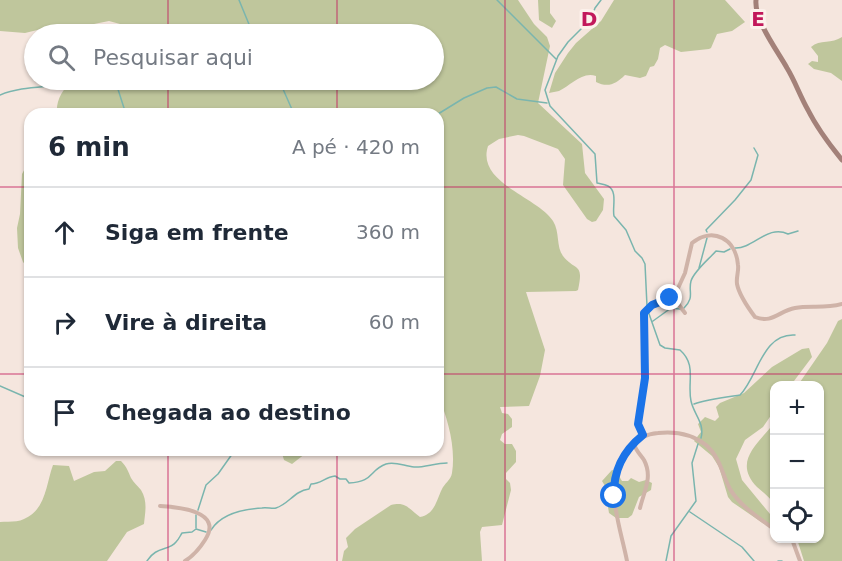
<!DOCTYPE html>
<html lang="pt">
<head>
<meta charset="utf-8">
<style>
	body { margin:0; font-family:"DejaVu Sans",sans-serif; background:#f6f6f7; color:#1f2937 }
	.controls { position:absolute; right:18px; bottom:18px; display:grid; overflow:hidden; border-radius:12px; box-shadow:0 2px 4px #0004 }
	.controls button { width:54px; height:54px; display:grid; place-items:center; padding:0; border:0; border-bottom:2px solid #e0e1e3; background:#fff; color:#1f2937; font:30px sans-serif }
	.stop { position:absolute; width:18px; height:18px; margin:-14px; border:4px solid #1a73e8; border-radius:50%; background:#fff }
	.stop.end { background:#1a73e8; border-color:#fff; box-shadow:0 2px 6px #0008 }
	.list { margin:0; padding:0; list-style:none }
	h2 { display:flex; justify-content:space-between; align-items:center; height:78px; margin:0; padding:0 24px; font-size:26px }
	h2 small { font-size:20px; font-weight:400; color:#747a83 }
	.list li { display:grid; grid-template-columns:39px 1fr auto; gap:18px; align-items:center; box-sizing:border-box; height:90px; padding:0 24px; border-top:2px solid #e0e1e3 }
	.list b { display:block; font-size:22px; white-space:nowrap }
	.list em { font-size:20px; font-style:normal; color:#747a83 }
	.icon { flex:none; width:33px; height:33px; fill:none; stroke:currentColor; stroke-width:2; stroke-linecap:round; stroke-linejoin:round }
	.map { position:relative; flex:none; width:842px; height:561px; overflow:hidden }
	.search { position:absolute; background:#fff; box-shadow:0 2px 4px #0004; left:24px; top:24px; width:420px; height:66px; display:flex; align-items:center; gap:15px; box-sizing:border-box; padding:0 21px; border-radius:33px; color:#747a83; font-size:22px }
	.panel { position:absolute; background:#fff; box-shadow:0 2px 4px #0004; left:24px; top:108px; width:420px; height:348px; border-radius:18px }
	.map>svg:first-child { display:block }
	.green { fill:#bfc69c }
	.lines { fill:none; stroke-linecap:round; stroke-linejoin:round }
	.stream { stroke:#7ab5ae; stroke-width:1.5 }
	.street { stroke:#cfb3a8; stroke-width:4 }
	.secondary { stroke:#a38179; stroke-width:5 }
	.route { stroke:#1a73e8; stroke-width:8 }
	.grid { fill:none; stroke:#c2185b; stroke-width:1.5; stroke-opacity:0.55 }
	.grid-label { font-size:20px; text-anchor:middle; font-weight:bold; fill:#c2185b; stroke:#fcf1eb; stroke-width:6; stroke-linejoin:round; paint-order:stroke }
</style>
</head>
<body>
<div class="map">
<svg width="842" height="561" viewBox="0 0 842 561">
	<rect width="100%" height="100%" fill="#f5e6de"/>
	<path class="green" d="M0,0H518L534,24L547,37L550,46L538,103L582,144L585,173L604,199L603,210L596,221L592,222L587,219L563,185L565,159L558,149L524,136L518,135L499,139L488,146C476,183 538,197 553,221C560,232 556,247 563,256C576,272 584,262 578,290L576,291L526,292L545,350L540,376L529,406L500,407L502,413L508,414L512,419V427L502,434L500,440L505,444H512L516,451V462L506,473V479L510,483L511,490L502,525L482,527L480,532L482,561H342L344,551L348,547L346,538L355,529L391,505C406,501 409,509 420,517C435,514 436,501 442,489C444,484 451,480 452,473C456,448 448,419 438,395V114L57,113C56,99 63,90 72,80H434V34H133L131,27L109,21L84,26L58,25L25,33L0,31Z
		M538,0H550V13L556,21L552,28L539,20Z
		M614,0H725L745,22L732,31L717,34L711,48L709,49L681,52L665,45L660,48L658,59L654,66L650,67L646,76L640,78L625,75C616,84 608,88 596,82V76C582,71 570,86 559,91C556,92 552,92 549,93L555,73L568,53L576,43L601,21Z
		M842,37V81L831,73L814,69L808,64L812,61L818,62V56L811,47C820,39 832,44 842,37Z
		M30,159V270L23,262L18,248L17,228L20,214L22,174Z
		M842,319V561H804L797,539L820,538V386L798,385L827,343L838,321Z
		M809,348L812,357L791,385L774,386V411L763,427L745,440L736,459L742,480L770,514L772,522L767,526L732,502L728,497L719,467L712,456L694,441L701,432L698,424L705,417L715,421L719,417L716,407L720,403L744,393L772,367L802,349Z
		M774,423V503C769,497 763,492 757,487C732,461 759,443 774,423Z
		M281,450H310L292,464L284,460Z
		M116,461H121C127,467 128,471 131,478C134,483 138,486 141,490C148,501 145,513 144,524L127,532L107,561H0V522C8,521 17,523 24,519C46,510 46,484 53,465L69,466L74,481L94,472L105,471Z
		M612,470L616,471L622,481H628L631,478L639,482L646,480L652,483L651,490L639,497L632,515L628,518H616L609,513L608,507L611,503L607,498L608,491L602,481Z"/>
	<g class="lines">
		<path class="stream" d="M239,0L253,34
			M497,0L556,59
			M601,0L595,8L591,19L568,42L558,56L545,90L550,106L595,154L597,183C601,184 604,184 608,186C618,191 612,208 614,216L626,230L635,251L642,258L645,264L647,306
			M115,80L124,108L128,114
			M279,80L294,114
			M0,95C26,84 56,89 85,80
			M438,114L464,98L487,88L496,87L517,99L547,103
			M707,232L706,230L735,200L751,180L758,155L754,148
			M735,248C753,249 768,224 788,234L798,231
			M699,268L707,238
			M684,308C695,297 688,292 691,281C694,271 709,259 716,251L724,252L730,249
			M648,311L660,345L665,348L680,350C697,365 687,382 691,401C694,415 705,423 701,438
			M653,321L671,308L680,309
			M0,386L30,399
			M694,404C707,399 726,397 740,395C758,377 762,333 795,335
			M198,510L206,485L218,474L235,450
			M690,512L742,547L754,561
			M196,528V515
			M211,530C221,514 244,509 262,508C266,507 273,509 276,508C289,504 294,491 309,489L311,484C321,484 325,477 335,476L340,479H346L349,483C374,482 369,470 386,464C395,461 404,466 414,467C422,468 436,463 447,463
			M147,561C156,546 169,551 176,542C179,539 180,536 182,533L192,532L196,529L206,532
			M666,561L671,536L696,501L692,463L698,444
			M778,561H782"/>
		<path class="street" d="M673,299L685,273L692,243C713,226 736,239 738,265C739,271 736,277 737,284C739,294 749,309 755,317C772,324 779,311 795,308C810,305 824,309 842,304
			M643,435L638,424L645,378L644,313L652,305L670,298L676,301L685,313
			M634,444C636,451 640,454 644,460C653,477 644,491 640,508
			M160,506C178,507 224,511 205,540C200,548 193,556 185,561
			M788,538L793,542L800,561
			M627,561C620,524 600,478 630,447C639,438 646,434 658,433C676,431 692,434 706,445C720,457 722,474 730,489C740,506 759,518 774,529"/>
		<path class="secondary" d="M756,0C754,20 777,50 787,68C795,81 800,96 808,110C817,128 829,144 842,160"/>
	</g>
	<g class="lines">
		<path class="route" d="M614,496C613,470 623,451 643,435L638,424L645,378L644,313L652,305L670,298"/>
	</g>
	<path class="grid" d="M168,0V34M337,0V34M505,0V561M674,0V561M168,80V114M337,80V114M0,187H30M438,187H842M0,374H30M438,374H842M168,450V561M337,450V561"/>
	<g class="grid-label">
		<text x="589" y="26">D</text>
		<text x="758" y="26">E</text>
	</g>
</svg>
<div class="controls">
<button>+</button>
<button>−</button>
<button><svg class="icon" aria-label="locate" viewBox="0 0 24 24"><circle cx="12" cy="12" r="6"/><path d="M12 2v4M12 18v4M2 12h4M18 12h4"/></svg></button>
</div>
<div class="stop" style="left:614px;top:496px"></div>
<div class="stop end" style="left:670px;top:298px"></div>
<div class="search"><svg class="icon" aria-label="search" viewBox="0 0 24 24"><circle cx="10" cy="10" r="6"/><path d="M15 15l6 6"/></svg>Pesquisar aqui</div>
<section class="panel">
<h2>6 min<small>A pé · 420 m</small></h2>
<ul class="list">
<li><svg class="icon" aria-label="ahead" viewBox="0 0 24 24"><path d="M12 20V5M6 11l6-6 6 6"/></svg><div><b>Siga em frente</b></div><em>360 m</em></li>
<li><svg class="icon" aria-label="right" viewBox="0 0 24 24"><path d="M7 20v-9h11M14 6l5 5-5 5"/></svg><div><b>Vire à direita</b></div><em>60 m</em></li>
<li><svg class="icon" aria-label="arrive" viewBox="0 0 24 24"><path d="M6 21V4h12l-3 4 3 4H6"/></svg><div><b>Chegada ao destino</b></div></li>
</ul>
</section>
</div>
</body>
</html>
